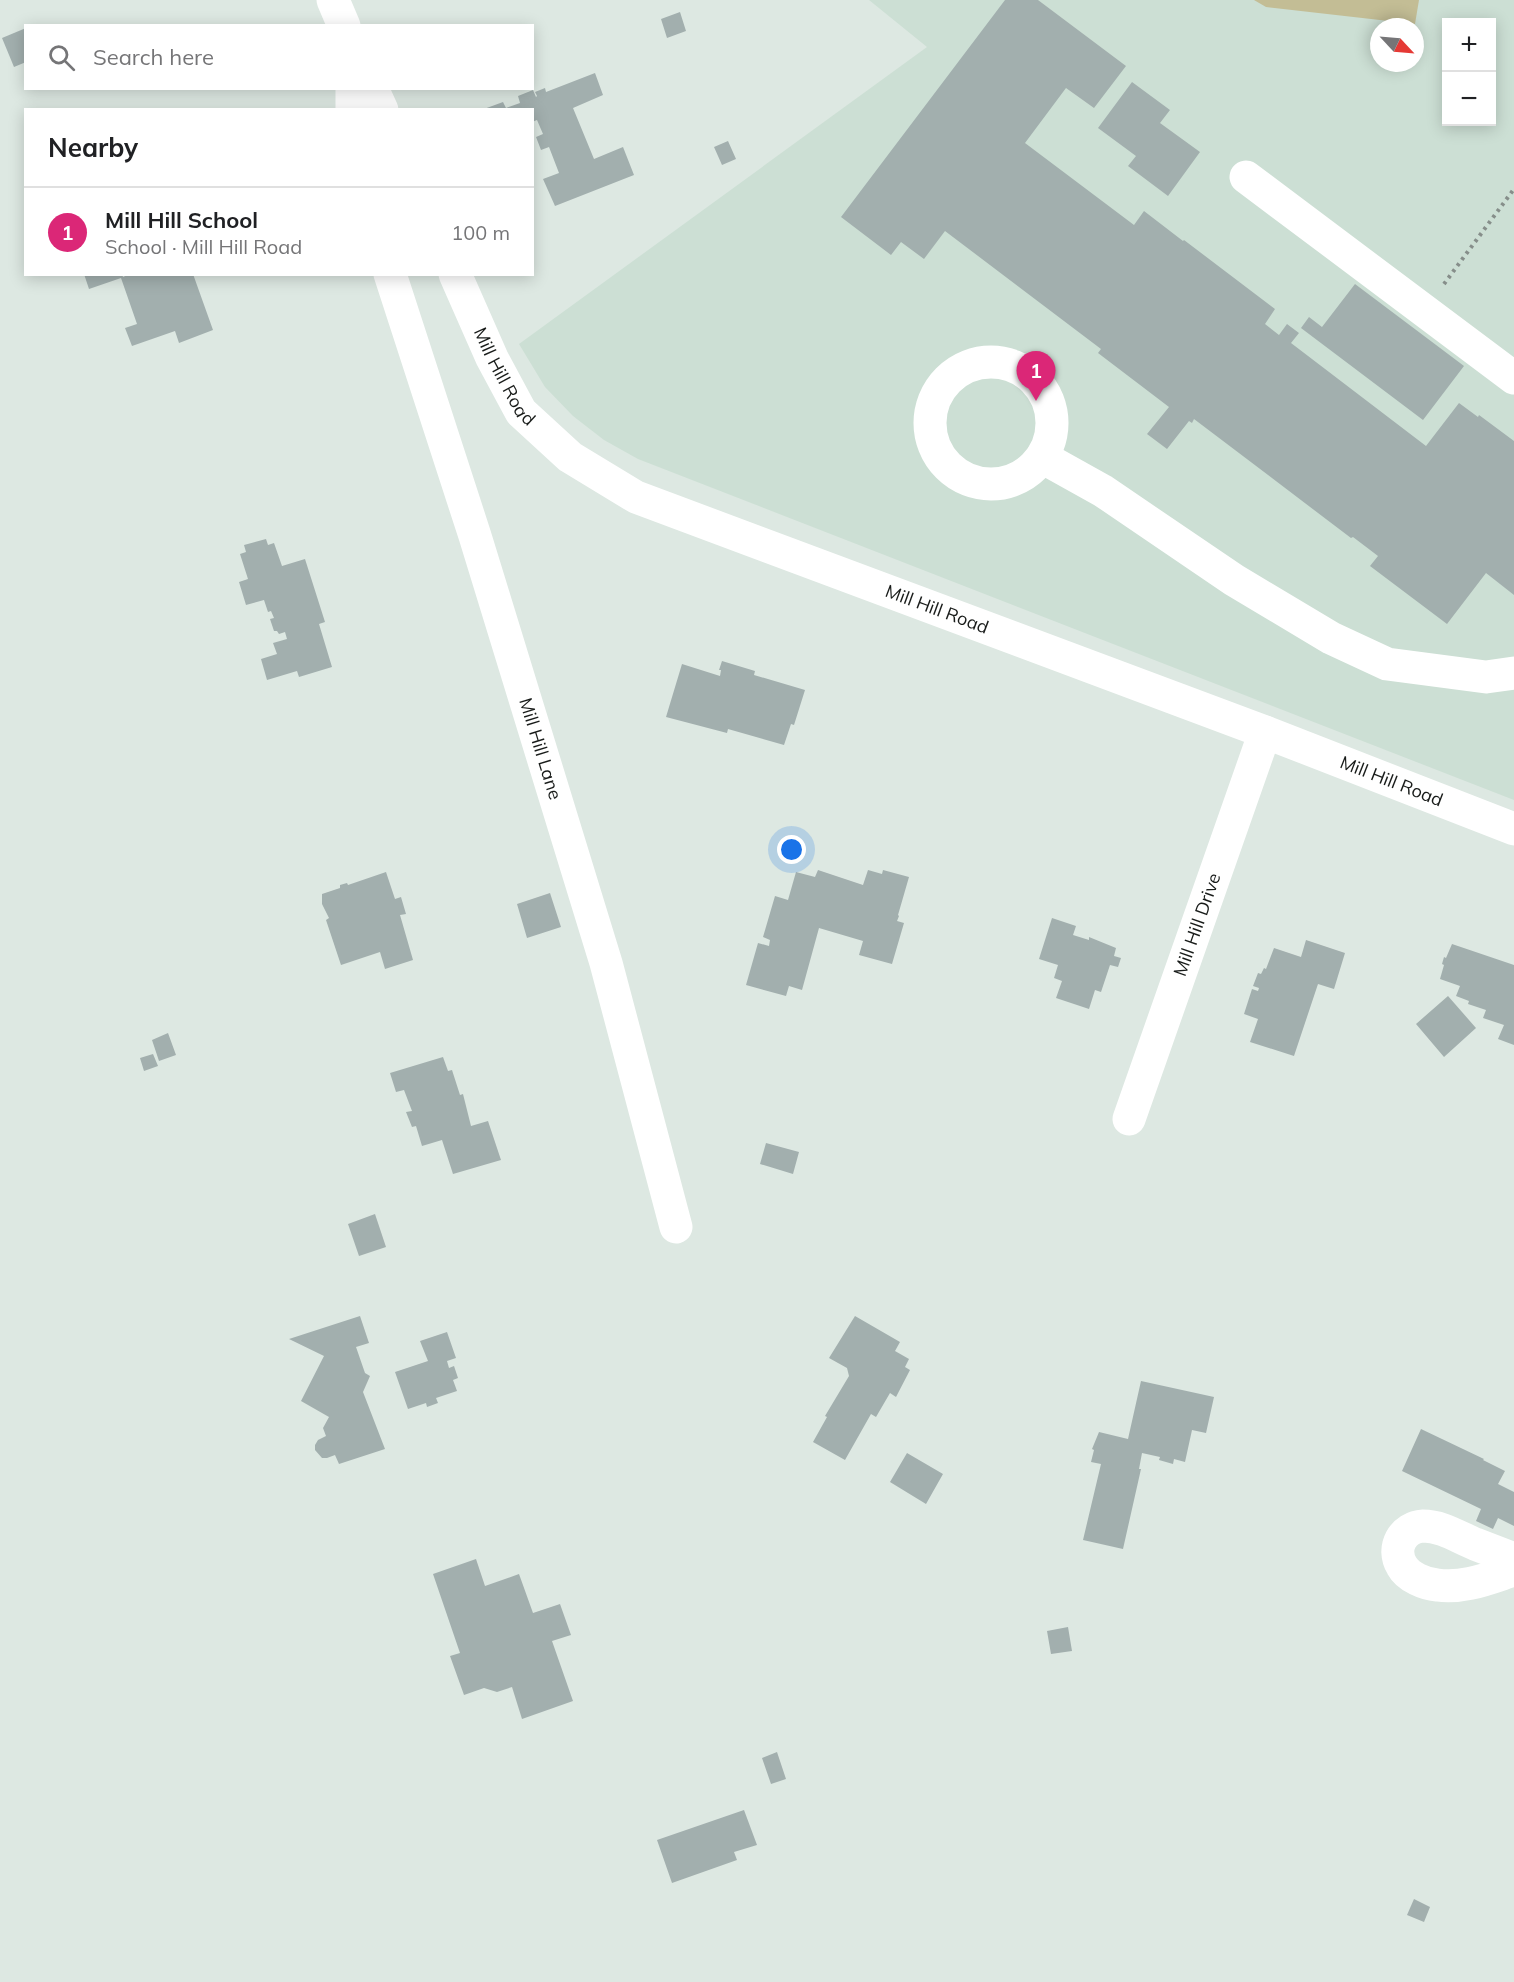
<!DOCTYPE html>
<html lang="en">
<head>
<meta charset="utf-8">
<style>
	body { margin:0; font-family:Mulish,sans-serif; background:#f6f6f6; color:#202124 }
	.controls { position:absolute; right:18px; top:18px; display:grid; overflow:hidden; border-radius:0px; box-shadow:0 3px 15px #0003 }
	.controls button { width:54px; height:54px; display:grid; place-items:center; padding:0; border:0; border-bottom:2px solid #e0e0e0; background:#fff; color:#202124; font:30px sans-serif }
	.compass { position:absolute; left:1370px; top:18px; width:54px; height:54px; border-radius:50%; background:#fff; box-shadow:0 3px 15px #0003; rotate:116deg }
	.you { position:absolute; left:792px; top:850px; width:21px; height:21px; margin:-15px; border:4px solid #fff; border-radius:50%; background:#1a73e8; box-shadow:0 0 0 9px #1a73e833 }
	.badge { display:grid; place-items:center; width:39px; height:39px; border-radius:50%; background:#db2777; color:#fff; font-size:20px; font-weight:700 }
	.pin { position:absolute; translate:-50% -50px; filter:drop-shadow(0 2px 3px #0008) }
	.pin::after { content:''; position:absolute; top:32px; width:21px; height:18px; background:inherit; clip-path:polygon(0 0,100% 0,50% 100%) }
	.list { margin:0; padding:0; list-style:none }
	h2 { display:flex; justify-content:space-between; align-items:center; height:78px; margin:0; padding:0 24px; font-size:26px }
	h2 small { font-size:20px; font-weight:400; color:#757577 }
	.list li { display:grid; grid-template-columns:39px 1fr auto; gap:18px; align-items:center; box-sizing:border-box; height:90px; padding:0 24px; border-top:2px solid #e0e0e0 }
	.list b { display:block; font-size:22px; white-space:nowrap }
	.list p { margin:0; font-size:20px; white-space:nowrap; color:#757577 }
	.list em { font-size:20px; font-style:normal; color:#757577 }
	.icon { flex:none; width:33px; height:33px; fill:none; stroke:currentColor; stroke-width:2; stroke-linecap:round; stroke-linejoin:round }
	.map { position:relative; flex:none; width:1514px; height:1982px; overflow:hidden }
	.search { position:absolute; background:#fff; box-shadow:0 3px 15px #0003; left:24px; top:24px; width:510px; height:66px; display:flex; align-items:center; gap:15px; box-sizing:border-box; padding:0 21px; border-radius:0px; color:#757577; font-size:22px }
	.panel { position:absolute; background:#fff; box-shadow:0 3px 15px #0003; left:24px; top:108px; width:510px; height:168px; border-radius:0px }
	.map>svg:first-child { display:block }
	.built { fill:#ccdfd4; fill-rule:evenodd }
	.green { fill:#c3bd95 }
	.building { fill:#a2afae }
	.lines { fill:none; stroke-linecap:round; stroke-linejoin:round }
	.path { stroke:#868e8a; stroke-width:4; stroke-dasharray:3 4.5; stroke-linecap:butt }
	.minor { stroke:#fff; stroke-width:33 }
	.labels { text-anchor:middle; stroke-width:4.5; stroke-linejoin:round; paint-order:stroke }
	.street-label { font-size:18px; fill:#181b19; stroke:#fff }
</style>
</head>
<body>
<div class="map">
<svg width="1514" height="1982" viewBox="0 0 1514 1982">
	<rect width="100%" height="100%" fill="#dde8e2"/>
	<path class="built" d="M869,0H1514V800L638,459L604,440L573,416L545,387L519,344L927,47ZM1446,22H1492V122H1446ZM1379,27H1415V63H1379Z"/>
	<path class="green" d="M1254,0H1419L1415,24L1266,7Z"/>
	<path class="building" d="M1005,0H1038L1126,66L1094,108L1066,88L1025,143L1134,225L1144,211L1183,241L1184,240L1275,309L1265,324L1279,335L1287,324L1299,333L1291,343L1426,446L1459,403L1478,417L1479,415L1514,441V595L1486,573L1447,624L1370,566L1378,556L1353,537L1351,538L1194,419L1192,423L1189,421L1167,449L1147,434L1169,407L1098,353L1101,349L945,231L924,259L901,242L891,255L841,217Z
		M680,12L686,31L667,38L661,19Z
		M26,28V62L14,67L2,38Z
		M595,73L603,95L573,108L594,159L623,147L634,175L555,206L543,179L559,173L549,147L541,150L536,137L543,134L537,120L532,122V110L484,109L503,102L506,108L520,103L518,96L533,90L536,97L537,96L535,92L545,88L546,92Z
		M1132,82L1170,110L1160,123L1200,152L1168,196L1128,166L1136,156L1098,128Z
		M728,141L736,159L722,165L714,147Z
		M84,274H122L123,277L130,274H193L213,330L179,343L175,331L132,346L125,328L137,324L121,278L89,289Z
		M1355,284L1464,366L1423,420L1301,328L1309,317L1322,327Z
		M266,539L268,545L274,543L282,566L305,559L325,622L319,624L332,667L299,677L297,671L267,680L261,659L277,654L273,643L287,639L285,632L279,634L277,631H274L270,619L274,618L271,611L268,612L264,600L246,605L239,582L248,579L240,554L246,552L244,545Z
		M722,661L755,671L754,675L805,690L794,725L791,724L784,745L728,729L727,733L666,717L682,664L720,676L721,670H719Z
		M818,870L863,885L868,870L882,874L883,870L909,877L898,915L899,916L897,921L904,923L892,964L859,955L863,941L819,928L802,990L789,986L786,996L746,985L758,943L769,946L770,940L763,937L775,896L788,900L796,872L815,877Z
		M386,872L395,899L401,897L406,914L400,915L413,960L385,969L380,952L341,965L326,920L329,918L322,904V894L340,888V885L347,883L348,885Z
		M550,893L561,927L527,938L517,904Z
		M1052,918L1076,926L1073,935L1089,940V937L1116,948L1114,956L1121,958L1118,967L1110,965L1101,992L1095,990L1089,1009L1056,998L1062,981L1054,978L1058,965L1039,959Z
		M1306,940L1345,953L1334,989L1318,984L1294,1056L1250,1042L1258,1019L1244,1014L1252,989L1258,991L1259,988L1253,986L1258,973L1261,974L1264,968L1266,969L1274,948L1301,957Z
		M1452,944L1514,965V1045L1498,1039L1504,1025L1483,1018L1486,1010L1468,1004L1469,1001L1456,996L1460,986L1440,979L1444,965L1442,964L1444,957L1446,958Z
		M1448,996L1476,1028L1444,1057L1416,1024Z
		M168,1033L176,1055L159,1061L152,1040Z
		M153,1054L158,1066L144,1071L140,1058Z
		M443,1057L448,1071L452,1070L460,1095L463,1094L471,1126L488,1121L501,1160L453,1174L442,1140L422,1146L416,1126L412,1127L406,1112L412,1111L404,1090L396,1092L390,1073Z
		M766,1143L799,1152L793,1174L760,1164Z
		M375,1214L386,1247L359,1256L348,1224Z
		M360,1316L369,1343L356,1347L365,1373L370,1376L363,1392L385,1449L339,1464L335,1455L327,1458H322L315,1450V1445L318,1440L326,1436L323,1428L329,1417L301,1401L324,1356L289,1339Z
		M855,1316L900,1342L895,1351L909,1359L905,1367L910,1370L896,1397L890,1393L876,1417L871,1414L845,1460L813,1442L827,1417L825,1416L849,1376L847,1368L829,1358Z
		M447,1332L456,1358L447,1361L449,1368L454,1366L458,1378L453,1380L457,1391L436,1398L438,1403L427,1407L426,1403L408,1409L395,1372L428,1361L420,1341Z
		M1141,1381L1214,1397L1206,1433L1192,1430L1185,1462L1174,1459L1173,1464L1159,1460L1160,1457L1142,1453L1139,1469H1141L1123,1549L1083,1540L1101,1464L1091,1462L1094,1450L1092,1449L1099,1432L1128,1439Z
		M1421,1429L1484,1459L1483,1460L1505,1471L1498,1484L1514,1492V1526L1498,1518L1493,1529L1476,1521L1481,1509L1402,1471Z
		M907,1453L943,1474L926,1504L890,1482Z
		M476,1559L485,1586L519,1574L533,1613L560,1604L571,1635L552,1641L573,1701L522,1719L512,1687L497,1692L484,1688L464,1695L450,1656L460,1653L433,1574Z
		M1068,1627L1072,1651L1051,1654L1047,1631Z
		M777,1752L786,1779L771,1784L762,1758Z
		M744,1810L757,1845L734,1852L737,1860L672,1883L657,1840Z
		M1414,1899L1430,1907L1424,1922L1407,1915Z"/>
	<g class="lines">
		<path class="path" d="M1444,284L1514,189"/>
		<g class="minor">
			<path d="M333,0L344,26"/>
			<path d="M352,88V110"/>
			<path d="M372,88L382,110"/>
			<path d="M1246,177L1514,378"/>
			<path id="s1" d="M390,274L475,536L606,963L676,1227"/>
			<path id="s2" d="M455,274L492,358L521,412L570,457L636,497L1265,732L1514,829"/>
			<circle cx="991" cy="423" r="61"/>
			<path d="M1042,457L1103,491L1234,580L1331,638L1387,664L1486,677L1514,673"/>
			<path id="s3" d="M1129,1119L1265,732"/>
			<path d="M1514,1559C1501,1554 1488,1549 1475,1544C1458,1537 1442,1526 1423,1526C1403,1527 1391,1548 1402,1566C1408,1577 1425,1584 1437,1585C1464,1589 1489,1578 1514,1570"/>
		</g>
	</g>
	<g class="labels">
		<g class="street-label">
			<text dy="6" stroke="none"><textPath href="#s2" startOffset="114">Mill Hill Road</textPath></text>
			<text dy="6" stroke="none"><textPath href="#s2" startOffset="618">Mill Hill Road</textPath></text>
			<text dy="6" stroke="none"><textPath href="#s1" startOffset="498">Mill Hill Lane</textPath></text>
			<text dy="6" stroke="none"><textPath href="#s2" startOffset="1104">Mill Hill Road</textPath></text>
			<text dy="6" stroke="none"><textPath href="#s3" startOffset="206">Mill Hill Drive</textPath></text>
		</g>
	</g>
</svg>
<div class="controls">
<button>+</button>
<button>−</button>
</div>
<svg class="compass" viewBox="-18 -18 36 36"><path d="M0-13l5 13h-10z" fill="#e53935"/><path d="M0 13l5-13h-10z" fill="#757577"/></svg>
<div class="you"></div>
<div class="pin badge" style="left:1036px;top:401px">1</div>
<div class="search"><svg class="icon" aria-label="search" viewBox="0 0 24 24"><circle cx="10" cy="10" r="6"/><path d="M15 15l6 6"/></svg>Search here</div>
<section class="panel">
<h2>Nearby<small></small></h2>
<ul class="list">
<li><span class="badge">1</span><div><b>Mill Hill School</b><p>School · Mill Hill Road</p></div><em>100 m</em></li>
</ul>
</section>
</div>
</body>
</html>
